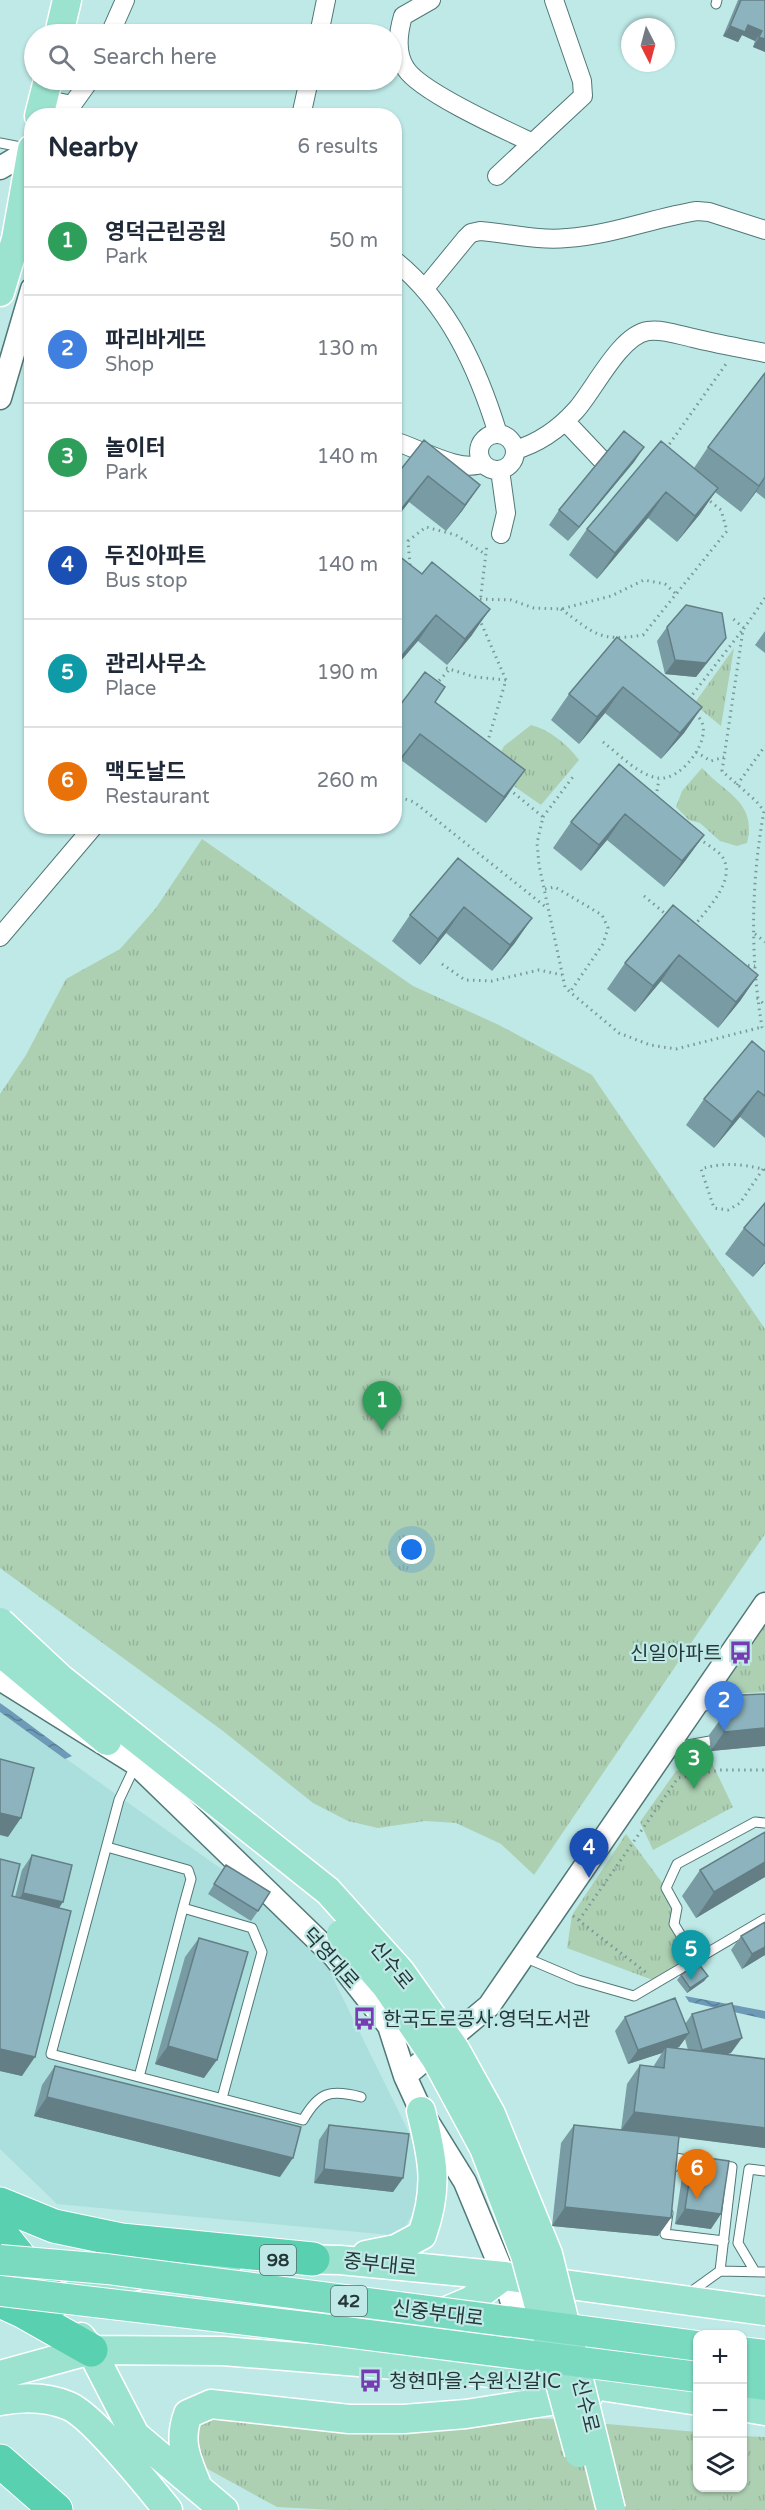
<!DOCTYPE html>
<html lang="en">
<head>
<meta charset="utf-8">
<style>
	body { margin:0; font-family:"Varela Round","Noto Sans KR",sans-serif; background:#f2f2f3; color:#1f2937 }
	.controls { position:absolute; right:18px; bottom:18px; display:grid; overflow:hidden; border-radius:12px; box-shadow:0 2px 4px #0004 }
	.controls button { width:54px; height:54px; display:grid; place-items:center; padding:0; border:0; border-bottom:2px solid #e0e1e3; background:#fff; color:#1f2937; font:30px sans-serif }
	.compass { position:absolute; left:621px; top:18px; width:54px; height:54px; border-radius:50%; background:#fff; box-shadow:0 2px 4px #0004; rotate:174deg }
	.you { position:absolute; left:412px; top:1550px; width:21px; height:21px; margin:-15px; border:4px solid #fff; border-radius:50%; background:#1a73e8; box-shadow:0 0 0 9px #1a73e833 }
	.badge { display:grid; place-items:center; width:39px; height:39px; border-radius:50%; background:#b45309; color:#fff; font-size:20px; font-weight:700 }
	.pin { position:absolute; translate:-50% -50px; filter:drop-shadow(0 2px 3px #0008) }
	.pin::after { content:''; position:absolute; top:32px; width:21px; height:18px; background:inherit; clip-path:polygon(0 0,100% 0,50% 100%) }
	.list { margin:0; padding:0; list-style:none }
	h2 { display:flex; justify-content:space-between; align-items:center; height:78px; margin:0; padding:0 24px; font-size:26px }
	h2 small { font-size:20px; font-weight:400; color:#747a83 }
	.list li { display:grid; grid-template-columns:39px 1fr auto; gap:18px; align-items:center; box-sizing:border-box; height:108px; padding:0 24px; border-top:2px solid #e0e1e3 }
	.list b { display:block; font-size:22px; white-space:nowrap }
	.list p { margin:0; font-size:20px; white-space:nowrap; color:#747a83 }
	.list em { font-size:20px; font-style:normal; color:#747a83 }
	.icon { flex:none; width:33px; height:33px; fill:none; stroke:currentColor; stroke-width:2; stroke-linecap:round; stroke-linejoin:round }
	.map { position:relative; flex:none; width:765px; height:2510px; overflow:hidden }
	.search { position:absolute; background:#fff; box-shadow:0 2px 4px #0004; left:24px; top:24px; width:378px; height:66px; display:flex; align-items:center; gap:15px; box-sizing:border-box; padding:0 21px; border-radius:33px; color:#747a83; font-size:22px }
	.panel { position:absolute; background:#fff; box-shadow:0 2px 4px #0004; left:24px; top:108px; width:378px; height:726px; border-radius:24px }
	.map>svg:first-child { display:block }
	.built { fill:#aadfdd }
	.park { fill:url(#park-tufts) }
	.water { fill:url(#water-waves) }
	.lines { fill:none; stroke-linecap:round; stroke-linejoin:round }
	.service-casing { stroke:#507877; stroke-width:11 }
	.minor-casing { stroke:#507877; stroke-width:20 }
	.tertiary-casing { stroke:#507877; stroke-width:25 }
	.primary-casing { stroke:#fff; stroke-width:31 }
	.trunk-casing { stroke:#fff; stroke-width:32 }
	.motorway-casing { stroke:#fff; stroke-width:35 }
	.path { stroke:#799897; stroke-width:3; stroke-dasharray:1.5 4.5; stroke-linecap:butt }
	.service { stroke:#fff; stroke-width:9 }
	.minor { stroke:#fff; stroke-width:18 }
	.tertiary { stroke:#fff; stroke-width:22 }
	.primary { stroke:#9be3cf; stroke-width:28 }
	.trunk { stroke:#7adabf; stroke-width:30 }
	.motorway { stroke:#59d0af; stroke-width:33 }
	.primary-bridge-casing { stroke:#fff; stroke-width:31; stroke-linecap:butt }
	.trunk-bridge-casing { stroke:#fff; stroke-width:32; stroke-linecap:butt }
	.primary-bridge { stroke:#9be3cf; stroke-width:28 }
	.trunk-bridge { stroke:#7adabf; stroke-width:30 }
	.wall { fill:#799ba3; fill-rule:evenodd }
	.shaded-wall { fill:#637e85 }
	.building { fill:#8db4be; stroke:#637e85; stroke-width:1.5 }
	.labels { text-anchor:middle; stroke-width:4.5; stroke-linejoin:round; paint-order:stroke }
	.shield { fill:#bee9e7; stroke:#546c6c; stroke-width:1.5 }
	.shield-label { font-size:18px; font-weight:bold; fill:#263737 }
	.poi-label { font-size:20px; fill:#263737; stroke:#bee9e7; text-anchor:start }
	.street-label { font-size:20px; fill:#263737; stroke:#bee9e7 }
</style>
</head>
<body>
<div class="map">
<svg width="765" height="2510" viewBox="0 0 765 2510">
	<defs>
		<pattern id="park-tufts" width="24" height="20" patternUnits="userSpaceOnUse" patternTransform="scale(1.5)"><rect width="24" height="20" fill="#add0b3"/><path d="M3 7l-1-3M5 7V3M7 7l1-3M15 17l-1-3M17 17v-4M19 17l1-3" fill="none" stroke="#95b39b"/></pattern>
		<pattern id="water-waves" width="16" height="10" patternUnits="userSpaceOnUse" patternTransform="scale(1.5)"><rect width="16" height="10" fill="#6c9ab7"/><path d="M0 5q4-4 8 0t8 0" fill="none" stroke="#597e96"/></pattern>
	</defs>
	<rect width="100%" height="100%" fill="#bee9e7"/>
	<path class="built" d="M0,1712L285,1914L322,1956L431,2177L401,2236L57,2204L0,2149Z"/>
	<path class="park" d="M734,648L721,726L694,704Z
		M531,725C550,730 567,744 579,760L541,805L501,777L494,766L504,746Z
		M702,768C726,794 757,802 747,843L737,846L720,841L700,823L689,820L676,807L682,791Z
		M202,839L413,986L499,1025L592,1075L765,1329V1534L534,1875L501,1844L456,1823L425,1821L378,1828L348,1821L313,1803L223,1731L0,1568V1094L26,1055L66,979L120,949L156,908Z
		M765,1622V1692L713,1695Z
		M712,1763L733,1807L653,1850L640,1822L676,1771Z
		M626,1834L666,1888L677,1908L674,1924L696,1960L658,1982L567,1948L572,1915Z
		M198,2411L551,2419L697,2432L698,2488H742L743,2436L765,2437V2510H333L277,2507L204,2467L192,2434Z"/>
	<path class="water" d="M0,1703L10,1710L72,1756L65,1759L0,1712Z
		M685,1996L765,2011V2019L689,2002Z"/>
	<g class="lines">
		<defs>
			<path id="service" d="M716,4L717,0
				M0,143L26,148
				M698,1706L765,1704
				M671,1748L710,1741
				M136,1764L119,1800L51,2054L303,2120C319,2092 330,2089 361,2097
				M107,1847L188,1870L191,1879L183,1908L252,1928L262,1952L222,2098
				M524,1957L578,1980L634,1996L765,1919
				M696,1960L674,1924L677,1908L666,1888L677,1864L755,1822L765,1823
				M139,2077L183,1908
				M717,2165L732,2167L720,2271
				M674,2167L675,2158L700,2162
				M668,2213L665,2234L724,2241
				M754,2270L738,2243L749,2169L765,2171
				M688,2294L720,2271L765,2272"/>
			<path id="minor" d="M431,0L403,16C398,33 395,53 406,69C421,92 505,130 533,143
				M110,34L125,0
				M319,34L326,0
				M43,99L72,105L90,80
				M301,116L309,80
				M497,176L583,96L582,81L554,0
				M394,260C449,304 478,369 498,434
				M425,288L466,238L471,233L480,231C508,233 538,241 567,238C612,235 653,218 697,211L709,212L765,230
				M565,421L601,459
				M479 452a18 18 0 1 1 36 0a18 18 0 1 1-36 0Z
				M394,441C418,448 461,474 483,463
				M515,450C539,443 559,429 576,410C594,390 620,335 648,331C663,329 679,335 693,338C717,344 741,348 765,353
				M500,470L506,513L501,534
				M0,937L94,826"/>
			<path id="tertiary" d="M0,168L32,149
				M0,398L32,289
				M0,1679L136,1764L334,1956L389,2026L405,2076L421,2111L465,2182L504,2276L532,2369
				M405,2076L489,2006L765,1604"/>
			<path id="primary" d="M59,34L67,0
				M39,116L48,80
				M0,292L16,239L32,149
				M366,2255L396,2249L422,2235C439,2187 433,2159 421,2111
				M290,2259L340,2260L504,2276L765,2311
				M58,2300C114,2281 170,2263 229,2261
				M367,2332L425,2320L470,2301L504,2276
				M81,2337L91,2350L135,2435L224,2510
				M0,2375L91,2350L223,2351L542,2377L698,2401
				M0,2401C22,2397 48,2397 69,2406C94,2417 149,2487 168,2510
				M742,2407L765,2411
				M198,2488C188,2461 177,2444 188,2414L211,2404L349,2419H404L466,2414L589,2395"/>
			<path id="trunk" d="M742,2352L765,2355
				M742,2382L765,2385"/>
			<path id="motorway" d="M0,2204L54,2226L121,2240L313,2259
				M0,2233L55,2301
				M0,2301L22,2311L91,2350
				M0,2461L56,2510"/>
		</defs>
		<use href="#service" class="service-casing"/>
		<use href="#minor" class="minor-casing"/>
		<use href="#tertiary" class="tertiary-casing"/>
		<use href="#primary" class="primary-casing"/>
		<use href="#trunk" class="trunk-casing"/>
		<use href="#motorway" class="motorway-casing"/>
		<path class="path" d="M666,449L726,364
			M410,565L408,541L426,527L456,535L485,554
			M765,598L743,630L722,771L756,801L764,811C751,882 750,956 762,1027L765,1031
			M480,599L511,600L534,608L561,609L611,596L644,580L665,584L676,594
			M480,603L487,544
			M561,609C595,634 599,642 643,635L727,531L721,510L706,498
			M479,618L506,680L487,744
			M446,668L475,677L506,680
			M435,685L449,670
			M689,699L744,628L732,618
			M603,742C619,754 638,775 658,778C681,782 714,738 700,719C698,716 695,715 693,713
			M696,752L711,761L724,757
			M737,785L765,746
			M509,789L543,817L537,843L539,865L565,987L570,992L619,1033L650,1045L676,1049L762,1027
			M656,797L659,779
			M394,802L405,799L414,802L547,908
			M543,817L575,774
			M545,889L555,887L602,915L608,928L603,944L570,992
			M644,896L668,916
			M694,926C707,909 739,878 721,855C715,849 705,843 698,838
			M755,934L765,942
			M442,964L465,980L492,981L539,970L562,975
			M742,965L755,966
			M757,998L765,1005
			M763,1169L740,1203L728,1210L714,1208L701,1169C723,1162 740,1164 763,1169L765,1170
			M573,1916L648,1974
			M579,1920L678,1778L721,1770H765"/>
		<use href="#service" class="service"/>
		<use href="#minor" class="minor"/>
		<use href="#tertiary" class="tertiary"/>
		<use href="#primary" class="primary"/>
		<use href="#trunk" class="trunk"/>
		<use href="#motorway" class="motorway"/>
		<defs>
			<path id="primary-bridge" d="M0,1622L61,1679L328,1891L400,1971L455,2049L491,2114L548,2254L611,2510
				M0,1652L107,1741
				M341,1934L386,1986L436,2059L484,2148L525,2255L579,2453"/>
			<path id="trunk-bridge" d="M0,2260L107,2269L698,2346
				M0,2291L322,2329L698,2377"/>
		</defs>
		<use href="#primary-bridge" class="primary-bridge-casing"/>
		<use href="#trunk-bridge" class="trunk-bridge-casing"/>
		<use href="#primary-bridge" class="primary-bridge"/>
		<use href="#trunk-bridge" class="trunk-bridge"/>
	</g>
	<path class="wall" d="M738,0H765V52L753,47L755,41L742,35L738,42L723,36Z
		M765,373V499L756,492L741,512L715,492L700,514L677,542L648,518L597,579L569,555L587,529L694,468L708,447Z
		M424,440L480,485L462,511L446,531L409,502L394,521V478Z
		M644,447L634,462L568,541L549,525L559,510Z
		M394,552L472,635L447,665L418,641Z
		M667,627L716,652L696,677L665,674L657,641Z
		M765,631V653L755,645Z
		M617,637L702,707L684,733L661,759L605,713L579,744L551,720L569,694Z
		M445,687L435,702L507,796L486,823L401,760L394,769V713Z
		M619,764L704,835L685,861L664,887L607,840L581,871L553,848L571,822Z
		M458,858L532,918L514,944L492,971L446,933L420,965L392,941L410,915Z
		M673,905L758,975L740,1001L718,1028L661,981L635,1012L607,989L625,963Z
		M765,1052V1138L740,1117L714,1148L686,1125L704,1099Z
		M765,1203V1263L753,1277L725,1254L744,1228Z
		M765,1694V1746L711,1751L709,1735L723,1716Z
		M765,1832V1877L696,1918L682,1896L700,1870Z
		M32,1855L59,1908L22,2076L0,2071V1859L12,1896L15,1897L22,1870Z
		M226,1865L258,1911L251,1921L208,1894Z
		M765,1922V1955L742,1969L731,1950L741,1936Z
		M199,1938L204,2078L155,2064L185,1957Z
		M681,1975L708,1976L704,1981L687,1993L677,1980Z
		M692,2014L731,2053L725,2054L764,2059L765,2057V2148L679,2137L658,2236L552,2226L561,2143L574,2125L621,2130L627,2084L640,2065L653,2067L662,2053L628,2064L615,2031L625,2017L685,2024ZM685,2039L688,2050L676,2048L679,2047Z
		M55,2066L280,2177L34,2116L42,2085Z
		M329,2125L403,2178L393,2192L314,2183L319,2140Z
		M693,2156L711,2229L675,2224L683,2170Z"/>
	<path class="shaded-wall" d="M748,25L762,31L755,41L742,35L738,42L723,36L730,26Z
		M759,37L765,39V52L753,47Z
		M644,447L634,462L568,541L579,527Z
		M428,476L409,502L394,521V518Z
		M765,477L756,492L741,512L759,486Z
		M480,485L462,511L446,531L465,505Z
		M718,488L700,514L677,542L695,516Z
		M666,492L648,518L597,579L615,553Z
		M490,609L472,635L447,665L465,639Z
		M436,615L418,641L394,669V665Z
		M726,638L696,677L665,674L675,660Z
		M623,687L605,713L579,744L597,717Z
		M702,707L684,733L661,759L680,733Z
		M420,734L401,760L394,769L402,757Z
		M525,770L507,796L486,823L504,797Z
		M625,814L607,840L581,871L599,845Z
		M704,835L685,861L664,887L682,861Z
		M464,907L446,933L420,965L438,939Z
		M532,918L514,944L492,971L510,945Z
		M679,955L661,981L635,1012L653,986Z
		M758,975L740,1001L718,1028L736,1002Z
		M758,1091L740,1117L714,1148L732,1122Z
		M765,1261V1263L753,1277Z
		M765,1728V1746L711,1751L724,1732Z
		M0,1813L21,1818L8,1837L0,1835Z
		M765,1862V1877L696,1918L714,1892Z
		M23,1893L63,1902L53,1917L13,1907Z
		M765,1947V1955L742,1969L752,1954Z
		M708,1976L704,1981L687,1993L690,1988Z
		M689,2033L679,2047L666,2052V2047L662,2053L628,2064L638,2050Z
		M742,2038L731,2053L692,2064L702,2050Z
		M168,2046L217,2060L204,2078L155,2064Z
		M0,2049L35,2057L22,2076L0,2071Z
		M47,2097L293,2158L280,2177L34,2116Z
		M634,2112L765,2128V2148L621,2130Z
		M324,2169L403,2178L393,2192L314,2183Z
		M565,2207L671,2218L658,2236L552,2226Z
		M685,2209L721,2214L711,2229L675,2224Z"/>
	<path class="building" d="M741,0H765V39L759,37L762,31L748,25L745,32L730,26Z
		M765,373V477L759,486L708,447Z
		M624,431L644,447L579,527L559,510Z
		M424,440L480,485L465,505L428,476L394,518V478Z
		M661,441L718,488L695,516L666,492L615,553L587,529Z
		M394,552L422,574L432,562L490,609L465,639L436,615L394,665Z
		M686,605L722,613L726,638L706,663L675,660L667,627Z
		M617,637L702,707L680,733L623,687L597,717L569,694Z
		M425,672L445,687L435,702L525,770L504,797L420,734L402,757L394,752V713Z
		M619,764L704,835L682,861L625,814L599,845L571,822Z
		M458,858L532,918L510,945L464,907L438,939L410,915Z
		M673,905L758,975L736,1002L679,955L653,986L625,963Z
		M752,1041L765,1052V1096L758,1091L732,1122L704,1099Z
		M765,1203V1246L744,1228Z
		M765,1694V1728L724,1732L723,1716L741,1695Z
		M0,1759L34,1768L21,1818L0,1813Z
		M765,1832V1862L714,1892L700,1870Z
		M32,1855L72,1865L63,1902L23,1893Z
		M0,1859L20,1864L12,1896L71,1911L35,2057L0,2049Z
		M226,1865L270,1892L258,1911L214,1884Z
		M765,1922V1947L752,1954L741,1936Z
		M199,1938L248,1952L217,2060L168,2046Z
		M698,1963L708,1976L690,1988L681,1975Z
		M675,1998L689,2033L638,2050L625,2017Z
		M732,2003L742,2038L702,2050L692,2014Z
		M666,2047L765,2059V2128L634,2112L640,2065L664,2068Z
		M55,2066L301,2127L293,2158L47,2097Z
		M329,2125L409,2134L403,2178L324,2169Z
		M574,2125L679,2136L671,2218L565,2207Z
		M693,2156L729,2161L721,2214L685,2209Z"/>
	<defs>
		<symbol id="bus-bare" viewBox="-9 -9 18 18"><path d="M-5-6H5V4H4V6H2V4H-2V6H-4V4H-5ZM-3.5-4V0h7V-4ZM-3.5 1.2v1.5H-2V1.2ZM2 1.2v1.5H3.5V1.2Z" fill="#773cb1" stroke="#bee9e7" stroke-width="2.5" paint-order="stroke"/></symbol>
	</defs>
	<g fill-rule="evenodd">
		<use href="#bus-bare" x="724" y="1636" width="33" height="33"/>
		<use href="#bus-bare" x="348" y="2002" width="33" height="33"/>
		<use href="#bus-bare" x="354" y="2364" width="33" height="33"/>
	</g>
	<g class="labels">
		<g class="shield">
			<rect x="260" y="2245" width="36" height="30" rx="4.5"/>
			<rect x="331" y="2286" width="36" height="30" rx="4.5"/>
		</g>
		<g class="shield-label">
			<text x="278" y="2266">98</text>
			<text x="349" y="2307">42</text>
		</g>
		<g class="poi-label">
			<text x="722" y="1660" text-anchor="end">신일아파트</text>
			<text x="383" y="2026">한국도로공사.영덕도서관</text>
			<text x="389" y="2388">청현마을.수원신갈IC</text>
		</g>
		<g class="street-label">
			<text transform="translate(331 1958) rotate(48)" y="7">덕영대로</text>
			<text transform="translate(392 1965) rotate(51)" y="7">신수로</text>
			<text transform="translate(380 2264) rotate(6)" y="7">중부대로</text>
			<text transform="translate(438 2313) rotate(7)" y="7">신중부대로</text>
			<text transform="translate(586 2405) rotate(76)" y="7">신수로</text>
		</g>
	</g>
</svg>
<div class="controls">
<button>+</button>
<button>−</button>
<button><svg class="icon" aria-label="layers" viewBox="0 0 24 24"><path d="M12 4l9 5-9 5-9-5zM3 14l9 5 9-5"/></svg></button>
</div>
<svg class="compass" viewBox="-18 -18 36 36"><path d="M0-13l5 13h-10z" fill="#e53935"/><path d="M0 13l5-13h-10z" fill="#747a83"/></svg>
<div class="you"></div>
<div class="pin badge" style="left:382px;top:1431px;background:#2e9e5b">1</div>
<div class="pin badge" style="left:724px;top:1731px;background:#3f7fe0">2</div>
<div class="pin badge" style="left:694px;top:1789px;background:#2e9e5b">3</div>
<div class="pin badge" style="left:589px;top:1878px;background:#1a4fb4">4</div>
<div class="pin badge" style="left:691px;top:1980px;background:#0f9aa8">5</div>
<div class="pin badge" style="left:697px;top:2199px;background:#e8710a">6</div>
<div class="search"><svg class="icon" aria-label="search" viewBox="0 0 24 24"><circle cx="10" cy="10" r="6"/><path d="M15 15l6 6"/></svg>Search here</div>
<section class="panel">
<h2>Nearby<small>6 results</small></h2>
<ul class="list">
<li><span class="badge" style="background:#2e9e5b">1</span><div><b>영덕근린공원</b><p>Park</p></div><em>50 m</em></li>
<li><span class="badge" style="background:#3f7fe0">2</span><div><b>파리바게뜨</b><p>Shop</p></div><em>130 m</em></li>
<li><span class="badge" style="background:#2e9e5b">3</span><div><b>놀이터</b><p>Park</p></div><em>140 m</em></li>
<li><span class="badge" style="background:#1a4fb4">4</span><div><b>두진아파트</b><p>Bus stop</p></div><em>140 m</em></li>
<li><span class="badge" style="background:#0f9aa8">5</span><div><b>관리사무소</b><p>Place</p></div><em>190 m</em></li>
<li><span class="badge" style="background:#e8710a">6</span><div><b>맥도날드</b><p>Restaurant</p></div><em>260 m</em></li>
</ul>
</section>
</div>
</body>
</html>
